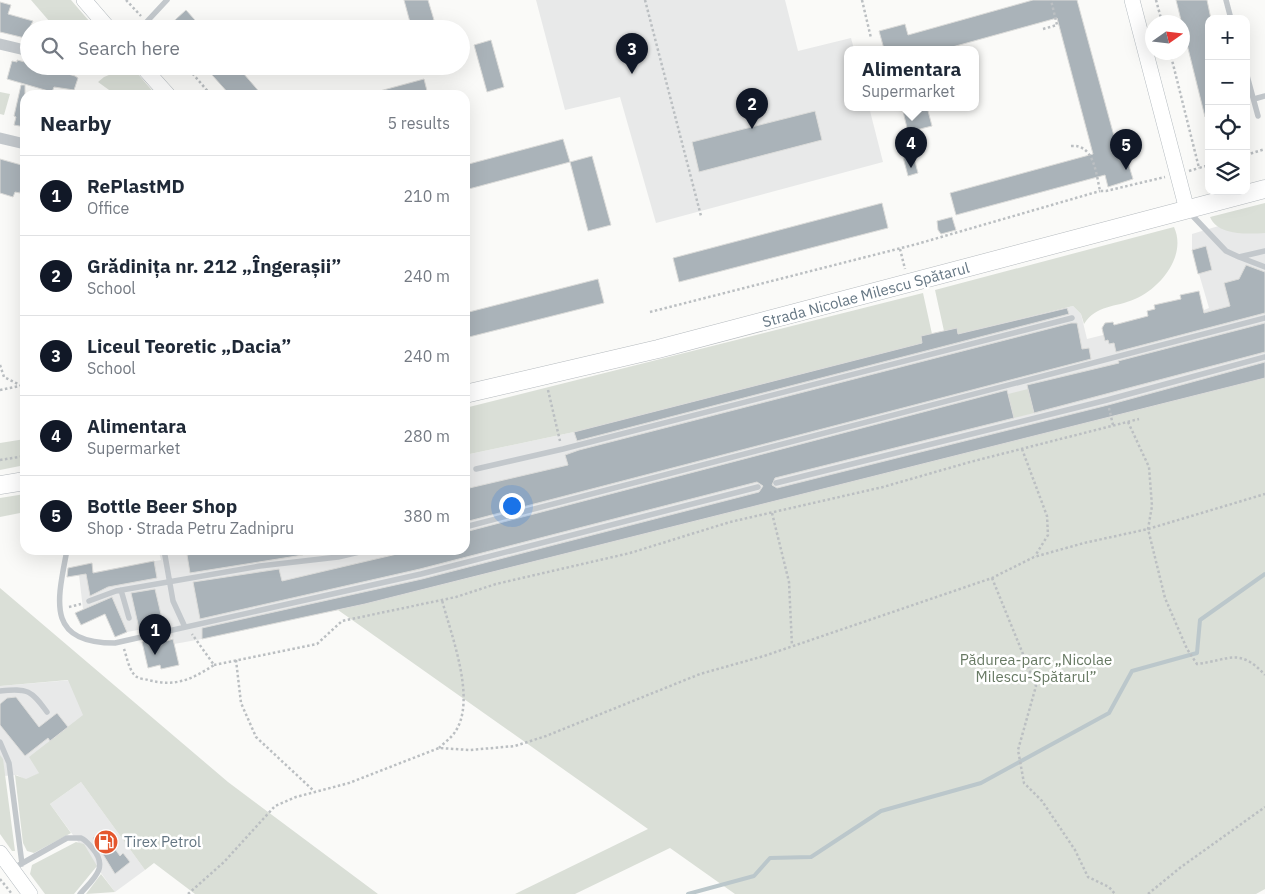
<!DOCTYPE html>
<html lang="en">
<head>
<meta charset="utf-8">
<style>
	body { margin:0; font-family:"IBM Plex Sans",sans-serif; background:#f2f2f3; color:#1f2937 }
	.controls { position:absolute; right:15px; top:15px; display:grid; overflow:hidden; border-radius:10px; box-shadow:0 5px 20px #0002 }
	.controls button { width:45px; height:45px; display:grid; place-items:center; padding:0; border:0; border-bottom:1px solid #e0e1e3; background:#fff; color:#1f2937; font:25px sans-serif }
	.compass { position:absolute; left:1145px; top:15px; width:45px; height:45px; border-radius:50%; background:#fff; box-shadow:0 5px 20px #0002; rotate:76deg }
	.you { position:absolute; left:511px; top:505px; width:18px; height:18px; margin:-12px; border:4px solid #fff; border-radius:50%; background:#1a73e8; box-shadow:0 0 0 8px #1a73e833 }
	.badge { display:grid; place-items:center; width:32px; height:32px; border-radius:50%; background:#111827; color:#fff; font-size:16px; font-weight:700 }
	.pin { position:absolute; translate:-50% -41px; filter:drop-shadow(0 1px 2px #0008) }
	.pin::after { content:''; position:absolute; top:26px; width:18px; height:15px; background:inherit; clip-path:polygon(0 0,100% 0,50% 100%) }
	.popup { position:absolute; left:844px; top:46px; width:135px; height:65px; box-sizing:border-box; display:grid; place-content:center; border-radius:10px; background:#fff; filter:drop-shadow(0 1px 4px #0005); font-size:16px; white-space:nowrap; color:#747a83 }
	.popup b { font-size:19px; color:#1f2937 }
	.popup::after { content:''; position:absolute; left:50%; top:100%; margin-left:-10px; border:10px solid transparent; border-top-color:#fff }
	.list { margin:0; padding:0; list-style:none }
	h2 { display:flex; justify-content:space-between; align-items:center; height:65px; margin:0; padding:0 20px; font-size:21px }
	h2 small { font-size:16px; font-weight:400; color:#747a83 }
	.list li { display:grid; grid-template-columns:32px 1fr auto; gap:15px; align-items:center; box-sizing:border-box; height:80px; padding:0 20px; border-top:1px solid #e0e1e3 }
	.list b { display:block; font-size:19px; white-space:nowrap }
	.list p { margin:0; font-size:16px; white-space:nowrap; color:#747a83 }
	.list em { font-size:16px; font-style:normal; color:#747a83 }
	.icon { flex:none; width:28px; height:28px; fill:none; stroke:currentColor; stroke-width:2; stroke-linecap:round; stroke-linejoin:round }
	.map { position:relative; flex:none; width:1265px; height:894px; overflow:hidden }
	.search { position:absolute; background:#fff; box-shadow:0 5px 20px #0002; left:20px; top:20px; width:450px; height:55px; display:flex; align-items:center; gap:12px; box-sizing:border-box; padding:0 18px; border-radius:28px; color:#747a83; font-size:19px }
	.panel { position:absolute; background:#fff; box-shadow:0 5px 20px #0002; left:20px; top:90px; width:450px; height:465px; border-radius:15px }
	.map>svg:first-child { display:block }
	.built { fill:#e8e9e9 }
	.green { fill:#dadfd7 }
	.lines { fill:none; stroke-linecap:round; stroke-linejoin:round }
	.stream { stroke:#bbc7cb; stroke-width:4 }
	.building { fill:#aab3b9; stroke:#dcdcda }
	.secondary-casing { stroke:#b3babf; stroke-width:16 }
	.primary-casing { stroke:#b5babe; stroke-width:19 }
	.path { stroke:#bbbfc2; stroke-width:2.5; stroke-dasharray:2.5 2.5; stroke-linecap:butt }
	.lane { stroke:#c3c8cc; stroke-width:5.5 }
	.street { stroke:#c3c8cc; stroke-width:11 }
	.secondary { stroke:#fff; stroke-width:15 }
	.primary { stroke:#fff; stroke-width:18 }
	.labels { text-anchor:middle; stroke-width:5; stroke-linejoin:round; paint-order:stroke }
	.street-label { font-size:15px; fill:#657683; stroke:#fff }
	.park-label { font-size:15px; fill:#687a64; stroke:#fff }
	.poi-label { font-size:15px; fill:#657683; stroke:#fff; text-anchor:start }
</style>
</head>
<body>
<div class="map">
<svg width="1265" height="894" viewBox="0 0 1265 894">
	<rect width="100%" height="100%" fill="#fafaf8"/>
	<path class="built" d="M536,0H785L798,51L851,38L854,49H847V107H869L883,162L656,223L620,97L565,110Z
		M1265,212V377L365,604L202,639L174,644L169,624L127,632L115,637L100,602L83,609L79,575L161,560L159,552L169,550H465V455L574,432L922,343L957,328L958,334L1073,306L1081,314L1087,339L1103,335L1102,328L1105,323L1113,322L1114,325L1139,318L1142,326L1204,310L1209,308L1192,250V234Z
		M72,680L88,717L61,762L26,780L17,775L3,776L0,760V686Z
		M81,782L145,870L115,892L50,804Z"/>
	<path class="green" d="M31,0H71L96,29H56Z
		M131,66L156,95H116L98,82L104,77Z
		M0,92L10,94L4,115L0,114Z
		M1265,203V233C1248,234 1218,236 1210,217Z
		M1174,227C1187,255 1161,288 1135,299C1115,308 1097,304 1084,324L1081,314L1073,306L958,334L957,328L944,331L935,290Z
		M923,293L932,334L922,343L574,432L465,455V408Z
		M1265,377V889L1256,894H735L670,848L575,894H515L648,829L338,610Z
		M1028,389L1034,413L1014,418L1008,394Z
		M25,439V465L0,470V443Z
		M25,494V512L0,517V498Z
		M0,588L228,782L378,894H195L154,863L145,870L81,782L50,804L71,833L34,853L27,851L23,843L15,775L26,779L39,773L29,757L83,715L68,680L0,686Z
		M0,755L3,759L15,851H12L0,834Z
		M76,842L84,844L97,866L74,894H45L30,874L32,865Z
		M101,874L115,892L86,894Z"/>
	<g class="lines">
		<path class="stream" d="M688,894L754,876L770,858L811,857L881,811L981,783L1109,713L1132,671L1197,653L1200,620L1265,574"/>
	</g>
	<path class="building" d="M404,0H428L434,20L411,26Z
		M1033,0H1077L1120,158L1126,156L1133,179L1108,187L1105,175L956,215L950,193L1093,154L1057,18L945,49H884L879,31L905,24L908,35Z
		M1176,0H1207L1211,19H1209V117H1205Z
		M0,2L11,5L8,14L33,21L29,29V39L0,32Z
		M186,10L203,29H165Z
		M491,40L504,87L487,92L474,45Z
		M17,60L29,63V66H40L75,76L78,78L74,90L54,87L52,92L7,79L12,61L17,62Z
		M204,66H237L262,95H230Z
		M424,79L428,95H376V92Z
		M21,85H25V127L14,125L16,117L14,116Z
		M902,107H927L932,126L908,132Z
		M815,111L822,140L699,172L692,142Z
		M563,139L570,162L465,190V165Z
		M913,154L918,173L908,176L903,157Z
		M592,156L611,225L588,231L570,162Z
		M0,159L25,166L20,193L15,192L13,197L0,193Z
		M882,203L888,228L679,282L673,258Z
		M952,217L956,230L941,234L938,230L937,221Z
		M1206,246L1212,270L1198,274L1192,250Z
		M1246,265L1265,272V313L1116,352L1114,343L1109,344L1108,340L1105,341L1102,328L1105,323L1113,322L1114,325L1148,316L1147,311L1155,309L1154,305L1181,299L1180,295L1199,291L1204,313L1230,306L1224,283L1239,279Z
		M598,279L604,303L465,338V313Z
		M1067,308L1069,314L577,441L574,432L922,343L921,336L957,328L958,334Z
		M1071,323H1077L1082,349L1089,348L1091,359L465,522V489L568,465L565,455L579,450Z
		M1265,323V352L1034,413L1027,385L1119,363L1118,361Z
		M1265,362V378L365,604L202,639V628L422,579L759,492L763,486L757,482L420,569L200,619L193,582L279,569L282,581L414,550H465V532L1007,390L1014,418L775,478L772,485L777,488L1108,405Z
		M216,550H303V555L190,573L187,555Z
		M154,561L157,578L108,587L90,596L86,574L67,577L68,568L92,563L93,573Z
		M155,589L164,627L140,633L131,593Z
		M112,597L127,632L115,637L105,614L81,625L75,613Z
		M166,636L167,641L173,639L179,665L161,669L160,665L148,668L142,642Z
		M16,697L39,727L57,713L68,727L50,741L48,738L25,756L0,725V704L7,698Z
		M102,831L120,856L123,853L130,862L115,874L93,838Z"/>
	<g class="lines">
		<defs>
			<path id="secondary" d="M84,0L109,29
				M1132,0L1187,210
				M142,66L168,95
				M0,853L30,894"/>
			<path id="primary" d="M465,394L658,349L1265,189
				M0,485L25,481"/>
		</defs>
		<use href="#secondary" class="secondary-casing"/>
		<use href="#primary" class="primary-casing"/>
		<path class="path" d="M126,0L141,16
			M645,0L701,216
			M862,0L871,38
			M1156,0L1162,22
			M1043,29L1057,25L1051,0
			M1170,52L1199,168L1209,165
			M186,66L211,95
			M1071,146C1094,144 1096,173 1100,191H1106L1165,177
			M1246,155L1265,149
			M1189,171L1199,168
			M900,249L905,269
			M650,312L917,244L1100,191
			M0,365L4,377L22,386
			M0,390L25,385
			M548,390L560,441
			M1109,408L1113,425
			M1128,422L1149,467L1152,506L1148,529L1165,598L1187,649L1197,664C1230,660 1239,647 1265,675
			M1022,449L1047,516L1048,535L1035,556
			M0,460L25,456
			M772,513L789,582L792,646
			M992,578L1036,686L1018,750L1024,783L1042,801L1075,850L1088,877L1109,887L1115,894
			M69,607L81,604
			M124,649C127,657 129,672 137,677C140,679 145,679 148,680C175,687 191,680 214,665L192,634
			M236,660L241,703L256,737L315,792
			M214,665L317,644L342,621L456,597L496,584L630,553L730,522L883,487L970,462L1139,419
			M439,748C444,743 451,738 455,732C477,700 451,635 442,600
			M0,879L12,894
			M188,894L224,862L275,806L296,797L349,783L439,748L470,750L515,746L546,736L700,674L764,656L992,578L1034,557L1084,543L1148,529L1265,494
			M1148,894L1181,867L1265,807"/>
		<path class="lane" d="M1226,0L1231,19
			M140,29L167,0
			M1246,72L1258,116
			M1254,99L1265,96
			M1188,211L1226,251L1239,257L1265,251
			M1239,257L1265,267
			M476,469L563,449L1072,318
			M776,483L1107,400L1265,357
			M465,527L1265,318
			M67,550C57,602 46,643 115,643L421,574L758,487
			M164,550L173,601L184,625
			M121,590L129,618
			M89,601L116,591L260,566L338,557L368,550
			M0,691C28,688 31,690 47,712
			M0,742L9,763L22,864
			M12,869L67,838H81C86,840 89,844 93,849C109,868 93,879 80,894"/>
		<path class="street" d="M0,44L29,51
			M86,66L102,69L110,66
			M0,138L25,144"/>
		<use href="#secondary" class="secondary"/>
		<use href="#primary" class="primary"/>
	</g>
	<defs>
		<symbol id="fuel-disc" viewBox="-11 -11 22 22"><circle r="9.5" fill="#e4572e" stroke="#fff"/><path d="M-5.5-6h7V0h2V4h1.3V-2.5L3-4.5l.8-.8L6-3V5H2.5V1h-1V6h-7ZM-4.2-4.7v3.2H.2V-4.7Z" fill="#fff"/></symbol>
	</defs>
	<g fill-rule="evenodd">
		<use href="#fuel-disc" x="92" y="828" width="28" height="28"/>
	</g>
	<g class="labels">
		<g class="street-label">
			<text transform="translate(866 295) rotate(-15)" y="5">Strada Nicolae Milescu Spătarul</text>
		</g>
		<g class="park-label">
			<text x="1036" y="665">Pădurea-parc „Nicolae<tspan x="1036" dy="17">Milescu-Spătarul”</tspan></text>
		</g>
		<g class="poi-label">
			<text x="124" y="847">Tirex Petrol</text>
		</g>
	</g>
</svg>
<div class="controls">
<button>+</button>
<button>−</button>
<button><svg class="icon" aria-label="locate" viewBox="0 0 24 24"><circle cx="12" cy="12" r="6"/><path d="M12 2v4M12 18v4M2 12h4M18 12h4"/></svg></button>
<button><svg class="icon" aria-label="layers" viewBox="0 0 24 24"><path d="M12 4l9 5-9 5-9-5zM3 14l9 5 9-5"/></svg></button>
</div>
<svg class="compass" viewBox="-18 -18 36 36"><path d="M0-13l5 13h-10z" fill="#e53935"/><path d="M0 13l5-13h-10z" fill="#747a83"/></svg>
<div class="you"></div>
<div class="pin badge" style="left:155px;top:655px">1</div>
<div class="pin badge" style="left:752px;top:129px">2</div>
<div class="pin badge" style="left:632px;top:74px">3</div>
<div class="pin badge" style="left:911px;top:168px">4</div>
<div class="popup"><b>Alimentara</b>Supermarket</div>
<div class="pin badge" style="left:1126px;top:170px">5</div>
<div class="search"><svg class="icon" aria-label="search" viewBox="0 0 24 24"><circle cx="10" cy="10" r="6"/><path d="M15 15l6 6"/></svg>Search here</div>
<section class="panel">
<h2>Nearby<small>5 results</small></h2>
<ul class="list">
<li><span class="badge">1</span><div><b>RePlastMD</b><p>Office</p></div><em>210 m</em></li>
<li><span class="badge">2</span><div><b>Grădinița nr. 212 „Îngerașii”</b><p>School</p></div><em>240 m</em></li>
<li><span class="badge">3</span><div><b>Liceul Teoretic „Dacia”</b><p>School</p></div><em>240 m</em></li>
<li><span class="badge">4</span><div><b>Alimentara</b><p>Supermarket</p></div><em>280 m</em></li>
<li><span class="badge">5</span><div><b>Bottle Beer Shop</b><p>Shop · Strada Petru Zadnipru</p></div><em>380 m</em></li>
</ul>
</section>
</div>
</body>
</html>
